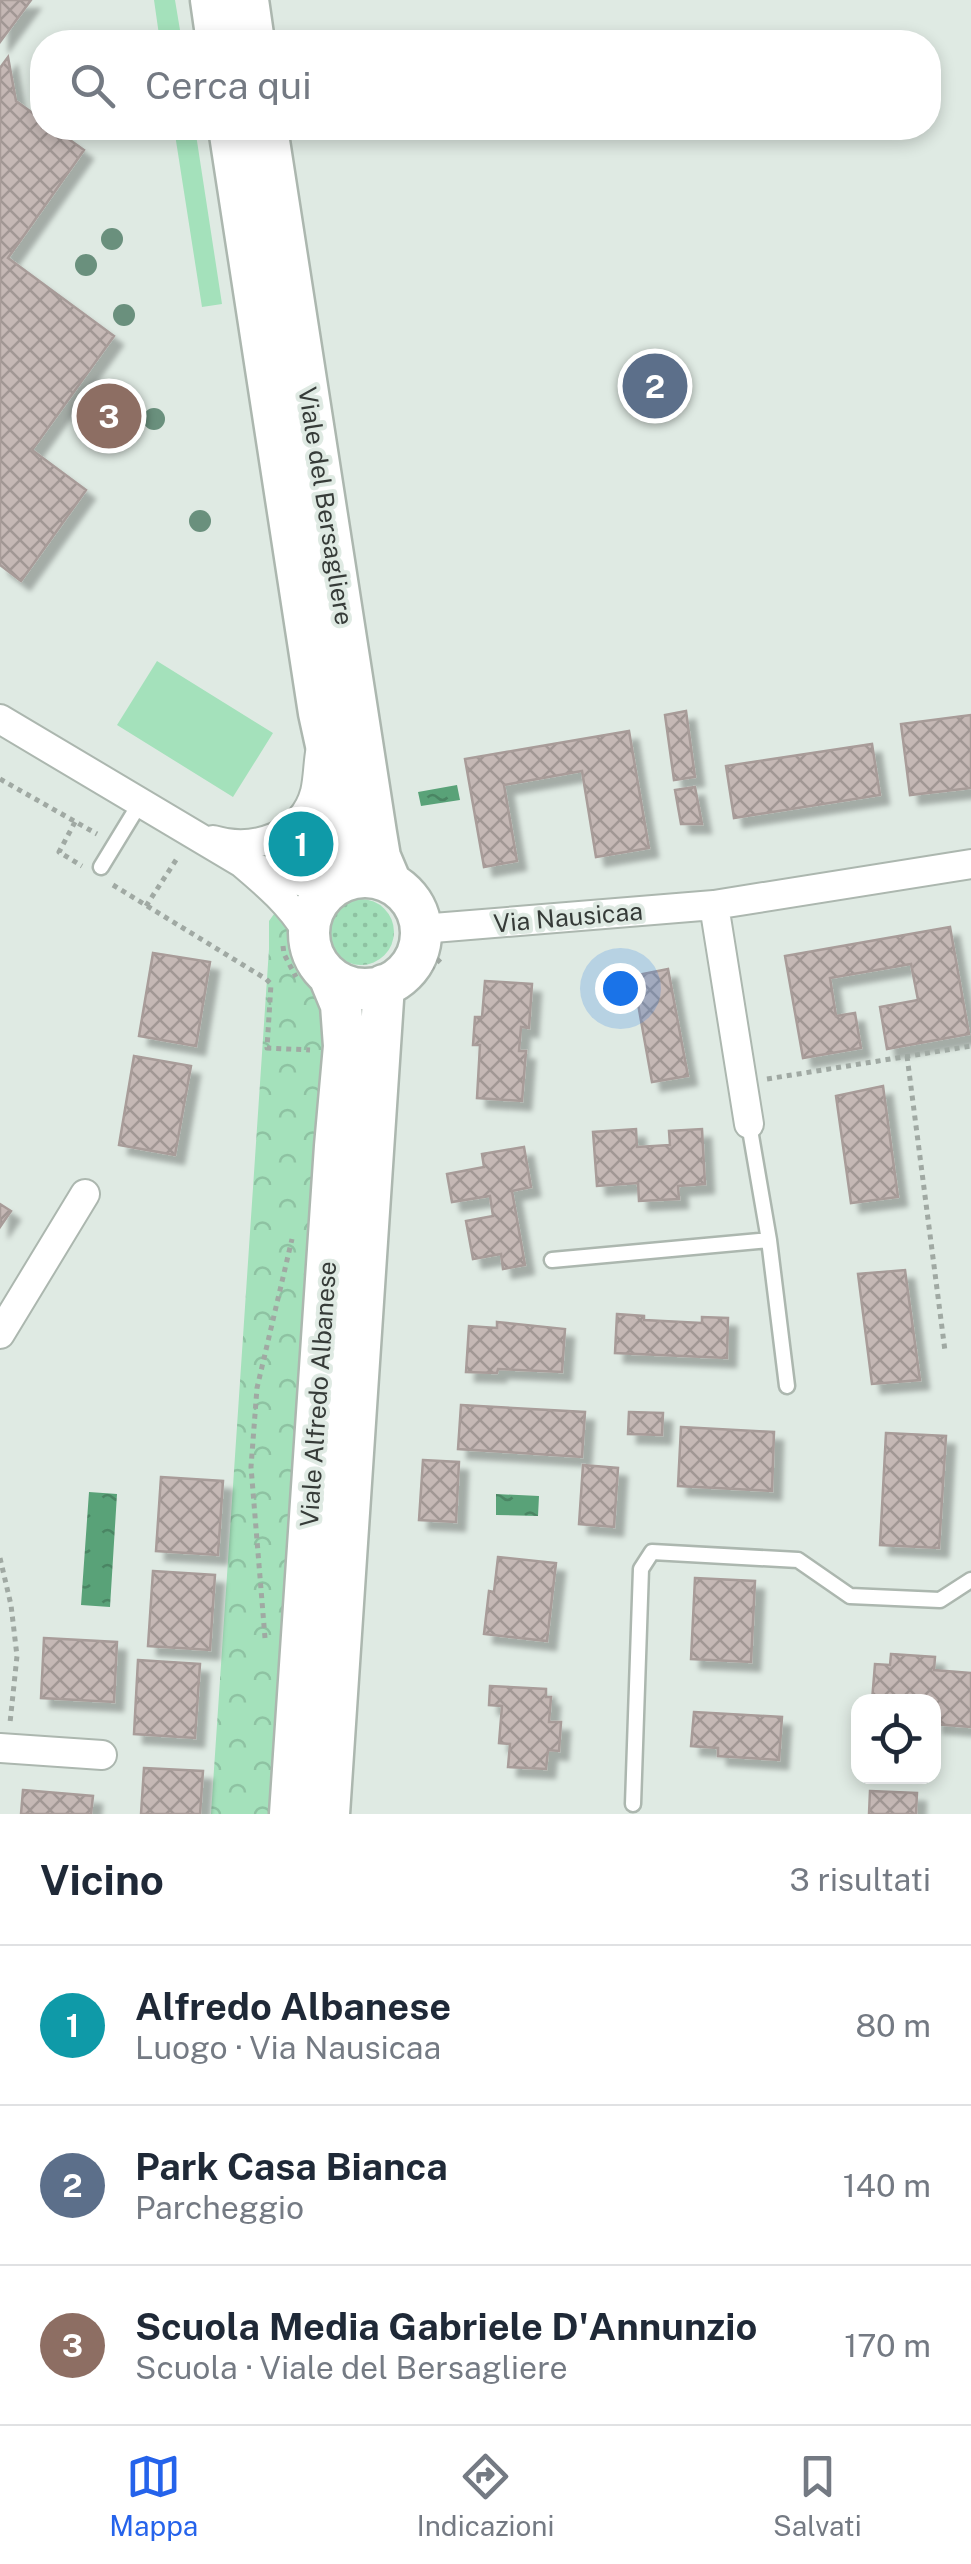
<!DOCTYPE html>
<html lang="it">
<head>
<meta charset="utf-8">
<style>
	body { margin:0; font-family:"Public Sans",sans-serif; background:#f6f6f7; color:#1f2937 }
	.controls { position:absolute; right:30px; bottom:30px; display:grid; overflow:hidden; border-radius:20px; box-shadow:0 5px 15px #0003 }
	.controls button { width:90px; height:90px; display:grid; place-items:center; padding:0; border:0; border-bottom:2px solid #e0e1e3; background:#fff; color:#1f2937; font:50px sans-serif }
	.you { position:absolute; left:620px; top:988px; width:35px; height:35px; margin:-25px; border:8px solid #fff; border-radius:50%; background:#1a73e8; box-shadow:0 0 0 15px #1a73e833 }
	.badge { display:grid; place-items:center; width:65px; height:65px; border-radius:50%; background:#2563eb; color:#fff; font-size:32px; font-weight:700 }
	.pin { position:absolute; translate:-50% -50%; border:5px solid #fff; box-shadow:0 2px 10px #0006 }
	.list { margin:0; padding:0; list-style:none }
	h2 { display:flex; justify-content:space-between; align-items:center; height:130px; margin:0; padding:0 40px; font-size:42px }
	h2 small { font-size:32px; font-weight:400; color:#747a83 }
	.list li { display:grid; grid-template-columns:65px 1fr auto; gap:30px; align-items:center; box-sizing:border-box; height:160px; padding:0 40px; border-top:2px solid #e0e1e3 }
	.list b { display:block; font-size:38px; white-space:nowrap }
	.list p { margin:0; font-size:32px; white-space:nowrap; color:#747a83 }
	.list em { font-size:32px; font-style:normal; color:#747a83 }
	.icon { flex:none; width:55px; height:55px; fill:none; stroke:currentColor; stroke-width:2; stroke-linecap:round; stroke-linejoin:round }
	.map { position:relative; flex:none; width:971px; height:1814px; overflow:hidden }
	.search { position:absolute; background:#fff; box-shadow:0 5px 15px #0003; left:30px; right:30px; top:30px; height:110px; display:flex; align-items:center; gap:25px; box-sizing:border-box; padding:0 35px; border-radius:40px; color:#747a83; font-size:38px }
	.sheet { height:610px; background:#fff }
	nav { display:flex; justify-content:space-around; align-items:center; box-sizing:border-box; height:140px; border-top:2px solid #e0e1e3; background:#fff; font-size:28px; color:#747a83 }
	nav a { display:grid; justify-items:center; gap:5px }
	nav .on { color:#2563eb }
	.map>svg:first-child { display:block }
	.grass { fill:url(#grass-dots) }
	.park { fill:url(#park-crowns) }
	.pitch { fill:#a4e1bb }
	.water { fill:url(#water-ripples) }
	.building { fill:url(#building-cross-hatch); stroke:#a89c99; stroke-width:2.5; filter:url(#shadow) }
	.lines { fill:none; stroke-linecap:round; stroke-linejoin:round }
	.lane-casing { stroke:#acb7af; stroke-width:19 }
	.street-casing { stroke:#acb7af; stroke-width:32 }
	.secondary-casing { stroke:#acb7af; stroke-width:45 }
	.path { stroke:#a0a9a3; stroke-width:5; stroke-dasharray:5 5; stroke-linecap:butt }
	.lane { stroke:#fff; stroke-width:14 }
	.street { stroke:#fff; stroke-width:28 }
	.secondary { stroke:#fff; stroke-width:40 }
	.tree { fill:#6a907d }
	.labels { text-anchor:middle; stroke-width:8; stroke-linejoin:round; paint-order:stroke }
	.street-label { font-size:25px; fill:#363b38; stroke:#dfeae3 }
</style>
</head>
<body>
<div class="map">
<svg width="971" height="1814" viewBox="0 0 971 1814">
	<defs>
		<pattern id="grass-dots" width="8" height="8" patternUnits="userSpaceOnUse" patternTransform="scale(2.5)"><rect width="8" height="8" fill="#a4e1bb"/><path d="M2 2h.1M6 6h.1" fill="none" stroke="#8ec2a2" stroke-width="1.8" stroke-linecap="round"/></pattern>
		<pattern id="park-crowns" width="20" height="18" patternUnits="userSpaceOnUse" patternTransform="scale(2.5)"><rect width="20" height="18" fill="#a4e1bb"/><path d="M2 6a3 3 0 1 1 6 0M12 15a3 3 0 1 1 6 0" fill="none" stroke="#8ec2a2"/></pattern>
		<pattern id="water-ripples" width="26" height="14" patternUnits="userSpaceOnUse" patternTransform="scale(2.5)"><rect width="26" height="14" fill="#59a278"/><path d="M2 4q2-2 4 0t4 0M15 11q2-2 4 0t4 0" fill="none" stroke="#4a8563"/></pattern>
		<pattern id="building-cross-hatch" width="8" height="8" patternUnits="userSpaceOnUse" patternTransform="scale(2.5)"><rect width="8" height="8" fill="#c5b8b5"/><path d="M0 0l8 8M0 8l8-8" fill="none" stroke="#a19794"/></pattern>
		<filter id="shadow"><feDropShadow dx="9" dy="9" stdDeviation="2.5" flood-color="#0004"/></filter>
	</defs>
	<rect width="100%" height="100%" fill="#dfeae3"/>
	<path class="grass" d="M323,805L322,870L314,874L274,861L263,853Z
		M328 932a33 33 0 1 1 66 0a33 33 0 1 1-66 0Z"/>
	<path class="park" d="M279,907L286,920L295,963L321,1002L324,1043L272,1814H211L269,949V921Z"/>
	<path class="pitch" d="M154,0H175L182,42H160Z
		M174,128H195L222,304L202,307Z
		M157,661L273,733L233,797L117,725Z"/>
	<path class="water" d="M457,785L460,800L421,806L418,792Z
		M89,1492L117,1494L110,1607L81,1605Z
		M496,1494L539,1496L538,1516L496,1515Z"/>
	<path class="building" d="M0,0H31L0,42Z
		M8,57L16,101L42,120V128H53L84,150L8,258L114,336L32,450L86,490L21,581L0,565V68Z
		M686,711L695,777L674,780L665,715Z
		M971,715V788L910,795L901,724Z
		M629,731L649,848L596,857L582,771L504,785L517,861L484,867L465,759Z
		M872,744L880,795L734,818L726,766Z
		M695,787L702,824H681L675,790Z
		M950,927L969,1034L887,1049L880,1007L918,1000L911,964L830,978L836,1016L855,1013L861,1048L803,1058L785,956Z
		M153,953L210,962L196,1046L139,1036Z
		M668,969L688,1076L652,1082L633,976Z
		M485,981L532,984L529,1028L521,1027L519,1051H526L522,1101L477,1098L480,1045H473L475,1017H482Z
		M134,1056L191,1066L175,1155L119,1145Z
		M883,1086L898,1197L851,1203L836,1096Z
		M636,1129L637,1147L670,1145L669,1131L702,1129L705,1184L678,1186L679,1199L639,1201L638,1183L597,1186L593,1132Z
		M524,1147L531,1187L512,1191L525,1265L503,1269L501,1254L473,1259L466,1221L493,1216L490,1196L452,1202L447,1174L484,1167L482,1154Z
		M0,1204L11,1211L0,1227Z
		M905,1270L920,1380L872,1384L858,1274Z
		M617,1314L644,1316V1320L702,1323V1317L728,1318L727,1358L615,1353Z
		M497,1322L565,1329L562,1372L498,1369L497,1373L466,1372L469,1326L497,1328Z
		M461,1405L585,1412L582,1457L458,1449Z
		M629,1412L663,1413L662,1435L628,1434Z
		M681,1427L774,1432L772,1491L678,1486Z
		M886,1433L946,1436L939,1548L880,1545Z
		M423,1460L459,1462L456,1522L419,1520Z
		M583,1465L618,1468L614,1527L579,1524Z
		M161,1477L223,1481L218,1555L156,1551Z
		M498,1557L556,1563L547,1641L484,1634L489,1591L494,1592Z
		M153,1571L215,1575L210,1650L148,1646Z
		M695,1578L755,1581L751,1662L691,1659Z
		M44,1638L117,1642L114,1702L41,1698Z
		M891,1654L935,1657L934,1670L971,1673V1727L934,1724V1701H872L875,1664L890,1665Z
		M138,1660L200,1664L195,1738L134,1734Z
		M490,1686L546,1689V1697H551L549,1722H561L559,1751L548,1750L546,1769L508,1767L510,1744L499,1743L502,1706L489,1705Z
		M694,1712L782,1717L779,1760L718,1756V1748L691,1746Z
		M144,1768L203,1771L200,1814H141Z
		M23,1790L93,1796L91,1814H21Z
		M870,1791L917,1793L916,1814H869Z"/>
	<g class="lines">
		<defs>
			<path id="lane" d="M101,867L140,803
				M749,1124L769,1240L787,1386
				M552,1260L769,1240
				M633,1804L641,1569L652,1552L798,1560L850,1596L940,1600L971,1580"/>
			<path id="street" d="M0,719L242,863C268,885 290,904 307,932
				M213,840C253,852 303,837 315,792C318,780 318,765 320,753
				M255,868L294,880L331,887
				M714,905L749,1124
				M421,929L714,905L971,864
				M0,1334L85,1194
				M0,1748L102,1755"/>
			<path id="secondary" d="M211,0L217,42
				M248,0L254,42
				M229,128L319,713L342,818L339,883
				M267,128L376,833L380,857L391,883
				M309 933a56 56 0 1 1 112 0a56 56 0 1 1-112 0Z
				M290,1814L335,1146L344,1046L341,1005L329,976
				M329,1814L384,985"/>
		</defs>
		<use href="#lane" class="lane-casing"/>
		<use href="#street" class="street-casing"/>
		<use href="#secondary" class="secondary-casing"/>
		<path class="path" d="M0,779L97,834
			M75,822L59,852L82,866
			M113,885L266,979L271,984L267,1048L310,1050
			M146,906L178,857
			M283,946L284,954L296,977
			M416,984L443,956
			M907,1056L945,1351
			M767,1079L971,1046
			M0,1558L11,1605L17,1656L10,1723
			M265,1638L251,1467L257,1388L292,1239"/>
		<use href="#lane" class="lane"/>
		<use href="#street" class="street"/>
		<use href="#secondary" class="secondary"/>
	</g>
	<g class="tree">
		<circle cx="112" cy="239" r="11"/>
		<circle cx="86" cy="265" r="11"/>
		<circle cx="124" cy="315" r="11"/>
		<circle cx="154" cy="419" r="11"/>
		<circle cx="200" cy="521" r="11"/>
	</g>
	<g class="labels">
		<g class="street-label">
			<text transform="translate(326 506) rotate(81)" y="9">Viale del Bersagliere</text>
			<text transform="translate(568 917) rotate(-5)" y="9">Via Nausicaa</text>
			<text transform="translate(318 1394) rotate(-86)" y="9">Viale Alfredo Albanese</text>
		</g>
	</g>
</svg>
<div class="controls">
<button><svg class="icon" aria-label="locate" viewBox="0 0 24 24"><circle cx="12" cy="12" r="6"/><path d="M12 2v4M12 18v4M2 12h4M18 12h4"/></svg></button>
</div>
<div class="you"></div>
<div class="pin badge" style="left:301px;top:844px;background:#0f9aa8">1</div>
<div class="pin badge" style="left:655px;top:386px;background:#5c6f8a">2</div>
<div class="pin badge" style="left:109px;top:416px;background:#8d6e63">3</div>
<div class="search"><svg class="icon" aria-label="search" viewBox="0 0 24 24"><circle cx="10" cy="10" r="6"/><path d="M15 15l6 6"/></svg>Cerca qui</div>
</div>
<section class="sheet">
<h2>Vicino<small>3 risultati</small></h2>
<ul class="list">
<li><span class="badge" style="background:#0f9aa8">1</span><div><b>Alfredo Albanese</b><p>Luogo · Via Nausicaa</p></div><em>80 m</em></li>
<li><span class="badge" style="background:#5c6f8a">2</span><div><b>Park Casa Bianca</b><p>Parcheggio</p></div><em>140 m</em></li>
<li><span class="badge" style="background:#8d6e63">3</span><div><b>Scuola Media Gabriele D'Annunzio</b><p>Scuola · Viale del Bersagliere</p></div><em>170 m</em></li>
</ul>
</section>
<nav>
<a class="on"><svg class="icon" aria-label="map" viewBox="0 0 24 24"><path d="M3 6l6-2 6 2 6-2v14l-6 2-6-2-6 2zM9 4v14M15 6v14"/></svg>Mappa</a>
<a><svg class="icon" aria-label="directions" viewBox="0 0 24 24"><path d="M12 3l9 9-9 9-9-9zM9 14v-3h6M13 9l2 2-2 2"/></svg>Indicazioni</a>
<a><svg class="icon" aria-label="saved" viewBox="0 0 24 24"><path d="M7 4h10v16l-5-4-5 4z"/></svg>Salvati</a>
</nav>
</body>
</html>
